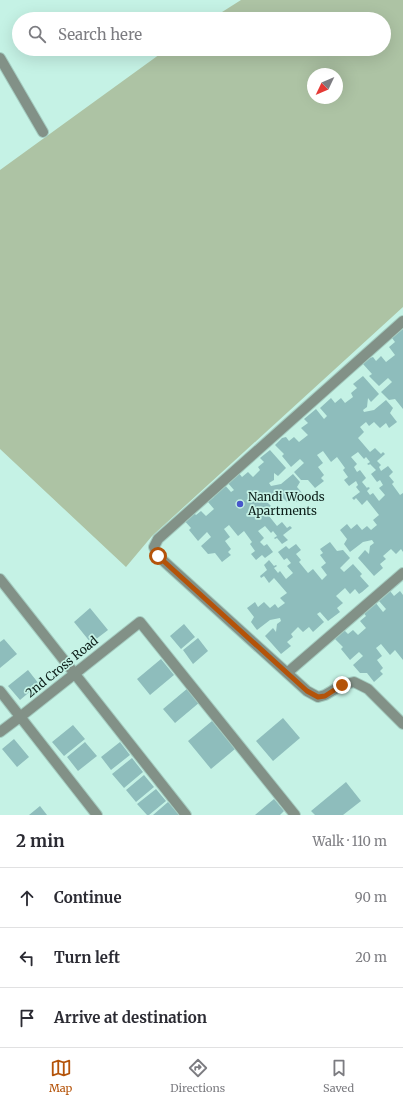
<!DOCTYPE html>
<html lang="en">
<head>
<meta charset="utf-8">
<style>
	body { margin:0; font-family:Merriweather,serif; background:#f2f2f3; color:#2b2b33 }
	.compass { position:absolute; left:307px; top:68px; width:36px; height:36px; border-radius:50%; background:#fff; box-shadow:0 4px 16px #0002; rotate:226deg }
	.stop { position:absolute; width:12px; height:12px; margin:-9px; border:3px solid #b45309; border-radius:50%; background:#fff }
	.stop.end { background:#b45309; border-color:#fff; box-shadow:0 1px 4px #0008 }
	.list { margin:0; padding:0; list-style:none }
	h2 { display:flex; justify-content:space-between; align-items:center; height:52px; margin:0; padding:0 16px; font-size:17px }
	h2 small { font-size:13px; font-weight:400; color:#7c7c81 }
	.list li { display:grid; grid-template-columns:26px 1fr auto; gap:12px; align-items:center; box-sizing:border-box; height:60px; padding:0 16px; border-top:1px solid #e1e1e2 }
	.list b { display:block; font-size:15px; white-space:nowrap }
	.list em { font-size:13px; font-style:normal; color:#7c7c81 }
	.icon { flex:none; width:22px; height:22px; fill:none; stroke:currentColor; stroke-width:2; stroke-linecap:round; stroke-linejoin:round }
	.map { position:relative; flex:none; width:403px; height:815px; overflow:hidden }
	.search { position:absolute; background:#fff; box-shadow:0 4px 16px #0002; left:12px; right:12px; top:12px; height:44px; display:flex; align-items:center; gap:10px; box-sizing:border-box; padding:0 14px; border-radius:22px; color:#7c7c81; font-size:15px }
	.sheet { height:232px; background:#fff }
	nav { display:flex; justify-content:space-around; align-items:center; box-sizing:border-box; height:56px; border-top:1px solid #e1e1e2; background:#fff; font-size:11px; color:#7c7c81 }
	nav a { display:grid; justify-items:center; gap:2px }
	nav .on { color:#b45309 }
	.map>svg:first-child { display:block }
	.green { fill:#adc3a4; fill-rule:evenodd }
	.building { fill:#8ebdbc; fill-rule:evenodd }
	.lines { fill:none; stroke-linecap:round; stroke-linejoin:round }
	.minor-casing { stroke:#a4ccc0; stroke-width:12 }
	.minor { stroke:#829187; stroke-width:10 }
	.route { stroke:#b45309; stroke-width:5 }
	.poi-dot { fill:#4756cb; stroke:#c5f2e5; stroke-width:1.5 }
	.labels { text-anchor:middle; stroke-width:3.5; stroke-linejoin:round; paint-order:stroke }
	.poi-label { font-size:12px; fill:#0d1f1a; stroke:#c5f2e5; text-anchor:start }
	.street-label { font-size:12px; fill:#0d1f1a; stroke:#c5f2e5 }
</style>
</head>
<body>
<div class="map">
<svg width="403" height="815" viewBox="0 0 403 815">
	<rect width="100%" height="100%" fill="#c5f2e5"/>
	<path class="green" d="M241,0H403V307L152,536L126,567L0,449V170L167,49H384V19H211ZM313,74H337V98H313Z"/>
	<path class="building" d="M403,329V409L395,399L389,400L381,392L392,382L388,378L379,386L369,376L372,374L363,364L370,358L373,357L376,361L381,356L386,362L395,355L389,347L395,342L392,338Z
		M363,376L379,394L371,402L368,398L367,407L363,410L364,412L374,410L386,400L393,408L390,413L397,422L389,428L386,423L380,428L374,422L369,426L366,422L360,427L364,432L358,438L370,452L375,448L381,454L383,452L385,454L377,461L381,465L379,467L381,471L388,466L393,472L389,476L394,482L392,484L400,495L403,493V552L401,549L396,554L391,549L383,556L386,559L380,564L383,568L374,576L358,558L365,550L369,554L370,546L374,543L372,540L363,542L350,552L344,544L347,539L340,530L347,524L351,529L357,524L362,530L367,526L371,530L377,525L373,520L379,515L367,500L362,505L356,498L354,500L352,498L360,492L356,487L358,485L356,481L349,486L344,480L348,477L343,470L345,468L337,457L331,462L323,451L317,455L323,463L318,467L324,475L321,478L324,481L315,488L308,480H301L294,472L304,463L300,459L291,467L282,456L284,454L275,445L282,438L286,437L289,441L294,437L299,442L308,435L301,428L308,423L304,419L316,409L324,419L327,416L320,408L331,398L335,403L341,398L345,403L353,397L351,393L357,388L353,384ZM358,452L364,459L366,457L370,462L367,464L369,465L370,464L376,470L371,474L377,482L380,480L383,485L379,488L385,495L379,501L373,493L370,495L367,491L370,488L368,487L367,488L362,482L366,478L360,470L357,472L354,467L357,464L351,457Z
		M270,450L286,468L278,476L274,473V480L269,483L271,486L281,484L293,474L300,482L297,487L304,495L296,502L293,497L287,502L281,496L276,500L273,496L266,501L271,506L265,511L277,526L282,522L287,528L290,526L292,528L283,535L288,540L282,544L277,538L275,539L274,538L277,536L273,531L271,533L265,526L258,531L264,538L260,542L264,546L267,544L273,552L265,558L262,555L256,560L251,554L255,551L250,544L252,542L244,531L238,536L229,525L224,529L230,537L225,541L231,549L228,552L231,555L222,562L215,553L208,554L201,546L211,537L207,532L198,541L189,530L191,528L182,518L192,511L196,515L201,511L206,516L214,509L208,502L214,497L211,493L223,483L231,492L234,490L227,482L238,472L242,477L248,472L253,477L260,470L258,467L264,462L260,458Z
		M330,542L337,551L343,550L350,558L340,568L344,572L353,564L362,574L360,576L369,586L362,592L359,594L355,589L350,594L345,588L336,596L343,603L337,608L340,612L328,621L320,612L317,614L324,622L313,632L309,627L303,632L298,627L291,634L293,637L287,642L291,646L281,654L265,636L273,628L276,632L277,624L281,621L280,618L270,620L257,630L251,622L254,617L247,608L255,602L258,607L264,602L270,608L275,604L278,608L285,603L280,598L287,593L274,578L269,583L264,576L261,578L260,576L267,570L264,565L269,560L274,566L276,565L277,566L274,568L278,573L280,571L286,579L293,573L287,566L291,563L287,558L284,560L278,552L286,546L289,549L296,544L301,550L296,554L301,560L299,562L308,573L313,569L322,580L327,575L321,567L326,563L320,555L323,553L320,549Z
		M390,591L394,596L400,591L403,595V660L395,650L390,655L381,644L376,648L382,656L377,660L383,668L380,671L383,674L374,682L367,673H360L353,665L363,656L359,652L350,660L341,649L343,647L334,638L344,630L348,634L353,630L358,635L366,628L360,621L366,616L363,612L375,602L383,612L386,609L379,601Z
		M90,608L108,630L91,643L74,622Z
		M184,624L195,637L181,649L170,636Z
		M198,638L208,651L193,664L183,650Z
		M4,639L17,654L0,668V642Z
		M161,659L174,675L150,695L137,679Z
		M28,670L39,684L20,700L8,686Z
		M188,688L200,702L175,723L163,709Z
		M283,718L300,738L273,761L256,741Z
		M212,721L235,749L211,769L188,741Z
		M73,725L85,739L64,756L52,742Z
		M14,739L29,757L17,767L2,749Z
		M85,742L97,756L78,771L67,757Z
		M120,742L130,755L111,770L101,757Z
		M132,758L143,772L124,788L112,774Z
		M144,775L154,787L136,802L126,790Z
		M346,782L361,801L343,815H315L311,811Z
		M156,789L166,801L149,815H147L137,804Z
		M274,799L284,811L280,815H255Z
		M168,802L179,815H153Z
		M40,806L47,815H29Z"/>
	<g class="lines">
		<defs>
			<path id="minor" d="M0,58L43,132
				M403,321L158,539L154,547L158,556L307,691L318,697L325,695L342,685L354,682L368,689L403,724
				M0,579L186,815
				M287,673L403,573
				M0,691L97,815
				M0,732L20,717L140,622L295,815"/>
		</defs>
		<use href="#minor" class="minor-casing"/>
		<use href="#minor" class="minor"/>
	</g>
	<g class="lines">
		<path class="route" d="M158,556L307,691L318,697L325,696L342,685"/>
	</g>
	<circle class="poi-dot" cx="240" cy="504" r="4"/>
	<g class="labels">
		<g class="poi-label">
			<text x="248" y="501">Nandi Woods<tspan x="248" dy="14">Apartments</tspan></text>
		</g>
		<g class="street-label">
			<text transform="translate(62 667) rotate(-39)" y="4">2nd Cross Road</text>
		</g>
	</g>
</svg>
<svg class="compass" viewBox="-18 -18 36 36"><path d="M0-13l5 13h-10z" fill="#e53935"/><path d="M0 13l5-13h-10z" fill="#7c7c81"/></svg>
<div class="stop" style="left:158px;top:556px"></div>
<div class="stop end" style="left:342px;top:685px"></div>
<div class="search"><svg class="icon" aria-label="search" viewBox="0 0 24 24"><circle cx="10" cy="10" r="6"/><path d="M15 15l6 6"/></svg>Search here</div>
</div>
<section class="sheet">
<h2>2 min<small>Walk · 110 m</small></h2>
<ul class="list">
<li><svg class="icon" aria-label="ahead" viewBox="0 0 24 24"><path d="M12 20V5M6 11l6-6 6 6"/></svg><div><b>Continue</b></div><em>90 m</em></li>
<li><svg class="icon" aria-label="left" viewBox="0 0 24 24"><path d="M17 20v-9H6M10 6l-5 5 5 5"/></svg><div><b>Turn left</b></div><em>20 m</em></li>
<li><svg class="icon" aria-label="arrive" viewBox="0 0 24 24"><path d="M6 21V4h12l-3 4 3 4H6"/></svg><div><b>Arrive at destination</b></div></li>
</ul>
</section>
<nav>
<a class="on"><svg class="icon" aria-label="map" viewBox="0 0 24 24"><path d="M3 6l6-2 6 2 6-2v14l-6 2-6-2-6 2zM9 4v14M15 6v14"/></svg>Map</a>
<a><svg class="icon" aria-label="directions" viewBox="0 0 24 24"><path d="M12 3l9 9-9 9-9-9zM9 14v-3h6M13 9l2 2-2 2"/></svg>Directions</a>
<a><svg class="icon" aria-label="saved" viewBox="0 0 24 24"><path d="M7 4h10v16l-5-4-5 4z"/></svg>Saved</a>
</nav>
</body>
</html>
